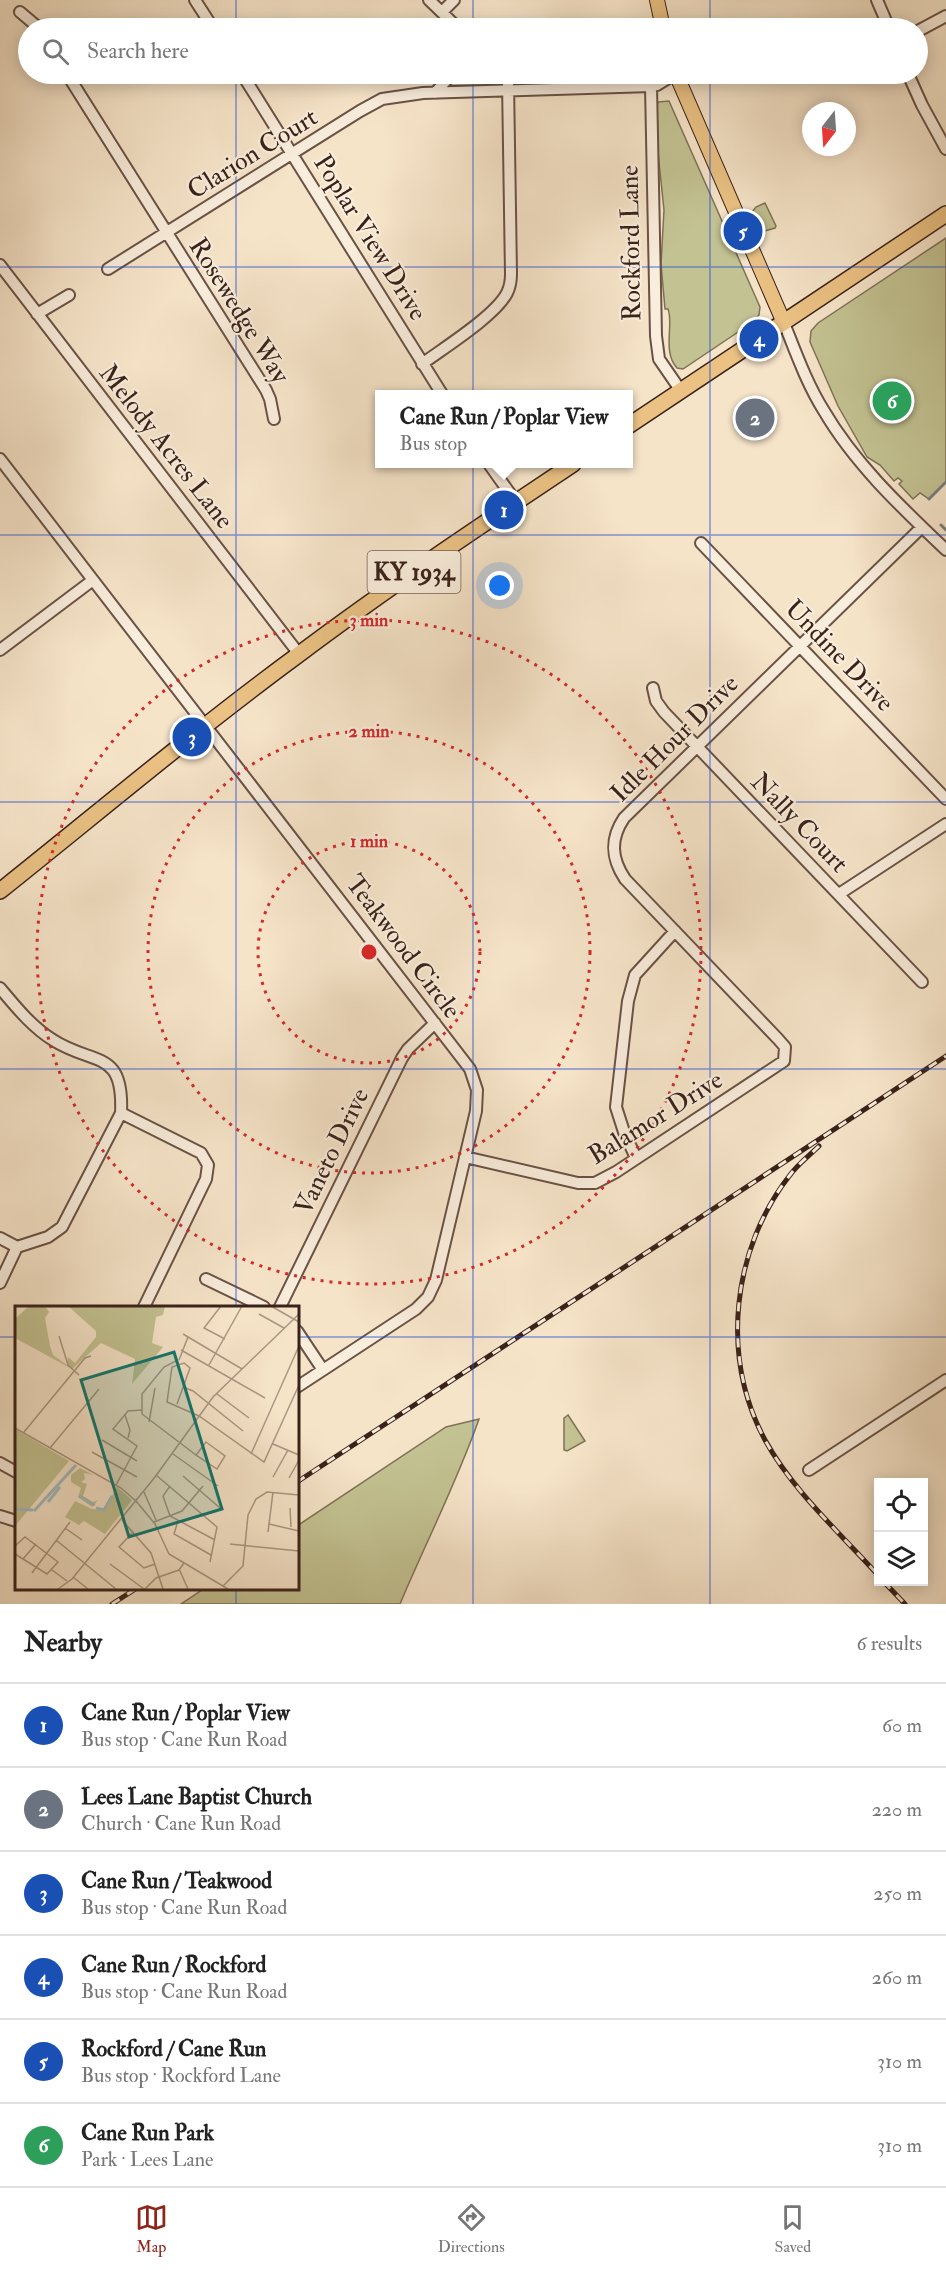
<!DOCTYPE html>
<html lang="en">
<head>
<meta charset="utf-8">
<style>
	body { margin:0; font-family:"IM FELL Double Pica",serif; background:#f2f2f2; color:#222 }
	.controls { position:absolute; right:18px; bottom:18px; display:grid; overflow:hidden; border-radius:0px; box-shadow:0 3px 15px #0003 }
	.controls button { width:54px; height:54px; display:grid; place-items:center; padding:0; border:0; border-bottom:2px solid #e0e0e0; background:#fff; color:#222; font:30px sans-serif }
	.compass { position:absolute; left:802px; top:102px; width:54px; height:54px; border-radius:50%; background:#fff; box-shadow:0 3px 15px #0003; rotate:197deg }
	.you { position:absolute; left:500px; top:586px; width:21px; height:21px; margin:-15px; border:4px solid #fff; border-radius:50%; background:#1a73e8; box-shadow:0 0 0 9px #1a73e833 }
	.badge { display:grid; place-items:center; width:39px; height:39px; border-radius:50%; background:#8f2418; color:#fff; font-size:20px; font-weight:700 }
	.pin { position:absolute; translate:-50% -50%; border:3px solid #fff; box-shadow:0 2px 6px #0006 }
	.popup { position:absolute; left:375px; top:390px; width:258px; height:78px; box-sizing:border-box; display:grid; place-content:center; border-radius:0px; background:#fff; filter:drop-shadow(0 2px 4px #0005); font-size:20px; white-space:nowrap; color:#767676 }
	.popup b { font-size:22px; color:#222 }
	.popup::after { content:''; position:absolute; left:50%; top:100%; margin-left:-12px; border:12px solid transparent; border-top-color:#fff }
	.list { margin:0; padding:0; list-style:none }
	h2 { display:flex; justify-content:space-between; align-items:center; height:78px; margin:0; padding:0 24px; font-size:26px }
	h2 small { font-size:20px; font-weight:400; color:#767676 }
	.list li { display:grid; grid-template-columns:39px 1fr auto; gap:18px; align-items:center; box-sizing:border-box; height:84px; padding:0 24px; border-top:2px solid #e0e0e0 }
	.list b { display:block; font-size:22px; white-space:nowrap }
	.list p { margin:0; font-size:20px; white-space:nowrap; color:#767676 }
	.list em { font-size:20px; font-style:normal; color:#767676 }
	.icon { flex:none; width:33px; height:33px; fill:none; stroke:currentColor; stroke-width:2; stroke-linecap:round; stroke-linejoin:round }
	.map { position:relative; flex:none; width:946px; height:1604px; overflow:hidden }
	.search { position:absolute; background:#fff; box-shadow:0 3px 15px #0003; left:18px; right:18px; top:18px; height:66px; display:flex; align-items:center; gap:15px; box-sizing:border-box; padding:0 21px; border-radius:33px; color:#767676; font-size:22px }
	.sheet { height:582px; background:#fff }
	nav { display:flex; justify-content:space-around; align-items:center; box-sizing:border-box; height:84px; border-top:2px solid #e0e0e0; background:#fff; font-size:16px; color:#767676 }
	nav a { display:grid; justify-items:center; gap:3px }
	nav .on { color:#8f2418 }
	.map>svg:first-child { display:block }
	.green { fill:#c3c292; stroke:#7e7256; stroke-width:1.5 }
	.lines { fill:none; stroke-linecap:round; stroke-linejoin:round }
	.stream { stroke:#787e7e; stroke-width:3 }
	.minor-casing { stroke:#695246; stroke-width:14 }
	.major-casing { stroke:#3a221a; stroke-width:16 }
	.highway-casing { stroke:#3a221a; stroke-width:18 }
	.minor { stroke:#f9eddc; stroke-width:10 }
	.major { stroke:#ebc284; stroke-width:14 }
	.highway { stroke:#ebc284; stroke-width:15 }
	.rail-casing { stroke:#3a221a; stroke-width:5 }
	.rail { stroke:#f9eddc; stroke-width:3; stroke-dasharray:9; stroke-linecap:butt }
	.grid { fill:none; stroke:#1d4ed8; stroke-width:1.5; stroke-opacity:0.55 }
	.ring { fill:none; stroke:#d62828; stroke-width:3; stroke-dasharray:3 6 }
	.labels { text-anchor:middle; stroke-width:4.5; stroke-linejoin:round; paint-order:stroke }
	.shield { fill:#f9eddc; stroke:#735f54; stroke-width:1.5 }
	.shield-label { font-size:24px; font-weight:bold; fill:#3a221a }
	.street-label { font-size:26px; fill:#3a221a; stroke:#f9eddc }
	.inset-river { fill:none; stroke:#a2bcc1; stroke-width:3 }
	.inset-road { fill:none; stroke:#ab9683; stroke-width:1.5 }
	.view { fill:#0f766e; fill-opacity:0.15; stroke:#0f766e; stroke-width:3 }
	.inset-edge { fill:none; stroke:#3a221a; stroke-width:3 }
	.centre { fill:#d62828; stroke:#f9eddc; stroke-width:3 }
	.ring-label { font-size:18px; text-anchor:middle; font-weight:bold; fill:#d62828; stroke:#f9eddc; stroke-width:4.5; stroke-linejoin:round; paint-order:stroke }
</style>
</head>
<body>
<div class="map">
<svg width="946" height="1604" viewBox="0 0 946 1604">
	<rect width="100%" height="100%" fill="#f6e4c9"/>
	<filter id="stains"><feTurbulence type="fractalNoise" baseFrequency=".00333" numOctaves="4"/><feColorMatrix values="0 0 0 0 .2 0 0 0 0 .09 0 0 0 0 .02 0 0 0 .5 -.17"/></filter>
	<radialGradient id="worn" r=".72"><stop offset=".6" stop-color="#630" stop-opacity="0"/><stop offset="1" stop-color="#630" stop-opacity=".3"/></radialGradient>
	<path class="green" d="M460,74H497L501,82L500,87L453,88L450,84Z
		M669,101L760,307L759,315L753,322L683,369L677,368C662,352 674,324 668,309H665L661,264L664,210L658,153L657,106L658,102Z
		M765,203L776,226L775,228L761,232L752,212L756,207Z
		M946,238V482L929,499L920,493L913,499L899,484L902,481L898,478L894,481L880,465L867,457L838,406L810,342L811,331L818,323Z
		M568,1415L585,1441L567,1451L564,1450V1418Z
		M479,1419C457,1482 426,1542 400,1604H181L205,1588H297V1526L446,1427Z"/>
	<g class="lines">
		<path class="stream" d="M929,499L946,482
			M941,525L946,530"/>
		<defs>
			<path id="minor" d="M195,0L213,28
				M429,0L458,28
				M877,0L889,28
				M20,12L39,28
				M442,12L454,0
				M918,31L946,16
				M67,74L266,390L270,399L274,419
				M242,74L442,394
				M908,74L922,105L946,149
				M651,86L656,336L659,359L681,391
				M435,93L452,74
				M0,265L299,654
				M108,269L360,111L382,99L423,93L651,86L657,85L675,74
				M37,314L69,295
				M784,323C796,353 807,384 824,411C855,464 902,508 946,550
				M422,364C445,347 495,316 507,293C510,287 511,281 511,274L508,82L503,74
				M0,459L93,580L0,650
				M489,464L516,502
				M701,543L946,799
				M93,580L470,1069L477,1090L476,1111L436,1280L428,1297L416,1309L297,1387
				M653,688L656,701L664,712L922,982
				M839,894L946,824
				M0,988C16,1007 32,1027 53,1040C93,1066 124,1048 121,1113L62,1227L48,1237L17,1247L0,1283
				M121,1113L201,1153L208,1165L206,1179L144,1307
				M465,1157L578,1183H595L616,1172L784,1061L785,1047L778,1039L625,879C611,858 610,839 624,818L922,527
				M636,1158L624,1132L616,1107L628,1001L635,975L675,931
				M0,1238L17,1247
				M206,1279L264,1307
				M280,1307L402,1058L408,1049L435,1023
				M297,1331L323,1370
				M0,1463L16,1472
				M809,1470L946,1380
				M0,1516L16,1521"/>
			<path id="major" d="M657,0L663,28
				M676,74L784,323"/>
			<path id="highway" d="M628,426L946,214
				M0,891C99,812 196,730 298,655C387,588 480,526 573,464"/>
		</defs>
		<use href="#minor" class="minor-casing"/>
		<use href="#major" class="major-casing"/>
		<use href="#highway" class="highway-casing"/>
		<use href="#minor" class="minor"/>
		<use href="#major" class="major"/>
		<use href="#highway" class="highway"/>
		<defs>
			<path id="rail" d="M819,1146C810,1155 798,1164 790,1175C732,1249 720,1356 765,1440C793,1491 840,1533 878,1575
				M297,1482L946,1056
				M884,1582L905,1604
				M112,1604L137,1588"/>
		</defs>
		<use href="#rail" class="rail-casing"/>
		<use href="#rail" class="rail"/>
	</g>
	<path class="grid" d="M236,0V28M473,0V28M710,0V28M236,74V1307M473,74V1604M710,74V1604M0,267H946M0,535H946M0,802H946M0,1069H946M0,1337H16M297,1337H946M236,1588V1604"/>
	<g class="ring">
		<circle cx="369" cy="952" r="111"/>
		<circle cx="369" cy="952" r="221"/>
		<circle cx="369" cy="952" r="332"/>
	</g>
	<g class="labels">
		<rect class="shield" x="367.5" y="551" width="93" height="42" rx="4.5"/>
		<g class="shield-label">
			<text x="414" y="580">KY 1934</text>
		</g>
		<g class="street-label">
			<text transform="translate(252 153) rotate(-32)" y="9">Clarion Court</text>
			<text transform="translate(371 237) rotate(58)" y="9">Poplar View Drive</text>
			<text transform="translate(630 243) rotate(-91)" y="9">Rockford Lane</text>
			<text transform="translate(240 310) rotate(58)" y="9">Rosewedge Way</text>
			<text transform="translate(167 446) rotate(52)" y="9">Melody Acres Lane</text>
			<text transform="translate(840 655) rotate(46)" y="9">Undine Drive</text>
			<text transform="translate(674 738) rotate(-45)" y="9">Idle Hour Drive</text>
			<text transform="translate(800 822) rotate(46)" y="9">Nally Court</text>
			<text transform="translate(404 946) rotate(53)" y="9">Teakwood Circle</text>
			<text transform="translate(655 1117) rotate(-32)" y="9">Balamor Drive</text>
			<text transform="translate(331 1151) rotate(-64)" y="9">Vaneto Drive</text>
		</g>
	</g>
	<g transform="translate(15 1306)">
		<rect width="284" height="284" fill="#f6e4c9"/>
		<path d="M14,0H30L34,6L30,12L35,40L38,49L52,59L53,51L60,57L81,31V25L53,0H150L148,9L141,11L137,37L148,41L117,78L120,53L86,37L57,63L0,32V13ZM0,123L54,155L0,220ZM65,162L78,169L69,167L70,173L66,176L72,178L68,190L78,196L83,194L77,201L63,191L66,182L56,176V169ZM102,181L117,194L90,228L69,215L64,219L50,211L60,195L77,203L89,204Z" fill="#c3c292"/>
		<path class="inset-river" d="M64,190L80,199M33,196L45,181M81,202L89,204L97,190M0,203L18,204M19,205L61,159"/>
		<path class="inset-road" d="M206,0L189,22L210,33M256,0L284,16M244,8L269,22M168,28L227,63M44,30L53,59L64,69M166,44L250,92M163,54L149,61L127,88V108L181,149M164,54L173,31M194,59L227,0M168,81L178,85L228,125M202,88L234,112M162,98L175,62L169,57L157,61L152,96L184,110L249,156L284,79M110,109L115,124L113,132M134,116L140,82M0,122L106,182L121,195M9,126L70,52L76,50M87,134L122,155M191,136L210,150L202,163L181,149ZM258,138L284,149M35,142L84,83M77,146L122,171M158,148L203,180M236,148L284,40M141,169L202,221L195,256M168,170L205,202M258,171L273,144M274,172L284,154M101,179L122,140L98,123L113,105L127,104M155,180L148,190L155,210L200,234M129,186L141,214M121,195L140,218L154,248L213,283M275,202L276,221M107,214L136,247L148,283M163,215L159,228L196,249M139,216L167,205L188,180M254,218L284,225M50,222L67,234M118,226L104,241L129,262L140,258M253,226L258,186M41,234L101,283M215,238L284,245M0,240L10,231L43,256L32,268L0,248M8,253L21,238M95,258L129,283M164,263L173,283M37,264L52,275M17,267L55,216M58,271L73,283M208,280L228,260L233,209L241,193L252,186L284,189M43,283L57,273L140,171L198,91L284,8M130,283L141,272L164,264L169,257"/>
		<path class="view" d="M159,46L207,203L114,231L66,74Z"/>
		<rect width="284" height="284" class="inset-edge"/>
	</g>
	<circle cx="369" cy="952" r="9" class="centre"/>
	<g class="ring-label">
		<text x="369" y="626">3 min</text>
		<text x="369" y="737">2 min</text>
		<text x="369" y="847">1 min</text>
	</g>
	<rect width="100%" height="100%" filter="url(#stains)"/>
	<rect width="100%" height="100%" fill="url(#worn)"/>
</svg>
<div class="controls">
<button><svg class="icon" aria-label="locate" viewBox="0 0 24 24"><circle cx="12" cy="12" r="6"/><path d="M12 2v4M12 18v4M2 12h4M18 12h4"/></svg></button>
<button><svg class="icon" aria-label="layers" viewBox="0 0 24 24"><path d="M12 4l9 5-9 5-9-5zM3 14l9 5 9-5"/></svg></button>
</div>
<svg class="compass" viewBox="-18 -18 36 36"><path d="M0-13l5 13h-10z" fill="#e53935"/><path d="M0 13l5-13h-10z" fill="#767676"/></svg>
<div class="you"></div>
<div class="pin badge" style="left:504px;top:510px;background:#1a4fb4">1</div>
<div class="popup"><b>Cane Run / Poplar View</b>Bus stop</div>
<div class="pin badge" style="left:755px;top:418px;background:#6b7280">2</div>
<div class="pin badge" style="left:192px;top:737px;background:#1a4fb4">3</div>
<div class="pin badge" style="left:759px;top:339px;background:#1a4fb4">4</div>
<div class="pin badge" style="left:743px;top:231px;background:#1a4fb4">5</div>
<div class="pin badge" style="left:892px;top:401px;background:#2e9e5b">6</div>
<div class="search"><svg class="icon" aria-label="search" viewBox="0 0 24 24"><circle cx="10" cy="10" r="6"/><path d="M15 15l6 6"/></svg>Search here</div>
</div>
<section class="sheet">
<h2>Nearby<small>6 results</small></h2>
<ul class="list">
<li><span class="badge" style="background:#1a4fb4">1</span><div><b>Cane Run / Poplar View</b><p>Bus stop · Cane Run Road</p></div><em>60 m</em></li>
<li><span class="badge" style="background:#6b7280">2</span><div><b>Lees Lane Baptist Church</b><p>Church · Cane Run Road</p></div><em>220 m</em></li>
<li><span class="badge" style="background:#1a4fb4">3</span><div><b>Cane Run / Teakwood</b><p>Bus stop · Cane Run Road</p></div><em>250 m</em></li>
<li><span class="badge" style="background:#1a4fb4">4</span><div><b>Cane Run / Rockford</b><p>Bus stop · Cane Run Road</p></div><em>260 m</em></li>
<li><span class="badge" style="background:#1a4fb4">5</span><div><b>Rockford / Cane Run</b><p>Bus stop · Rockford Lane</p></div><em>310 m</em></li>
<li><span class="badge" style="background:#2e9e5b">6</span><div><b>Cane Run Park</b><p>Park · Lees Lane</p></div><em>310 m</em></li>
</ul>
</section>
<nav>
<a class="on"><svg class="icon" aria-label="map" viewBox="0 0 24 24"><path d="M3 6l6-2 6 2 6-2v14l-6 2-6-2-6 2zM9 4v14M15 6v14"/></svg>Map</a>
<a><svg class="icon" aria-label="directions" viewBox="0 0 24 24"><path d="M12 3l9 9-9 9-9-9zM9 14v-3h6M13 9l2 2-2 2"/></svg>Directions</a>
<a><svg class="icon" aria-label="saved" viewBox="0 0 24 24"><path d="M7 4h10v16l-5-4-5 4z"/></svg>Saved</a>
</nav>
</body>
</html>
